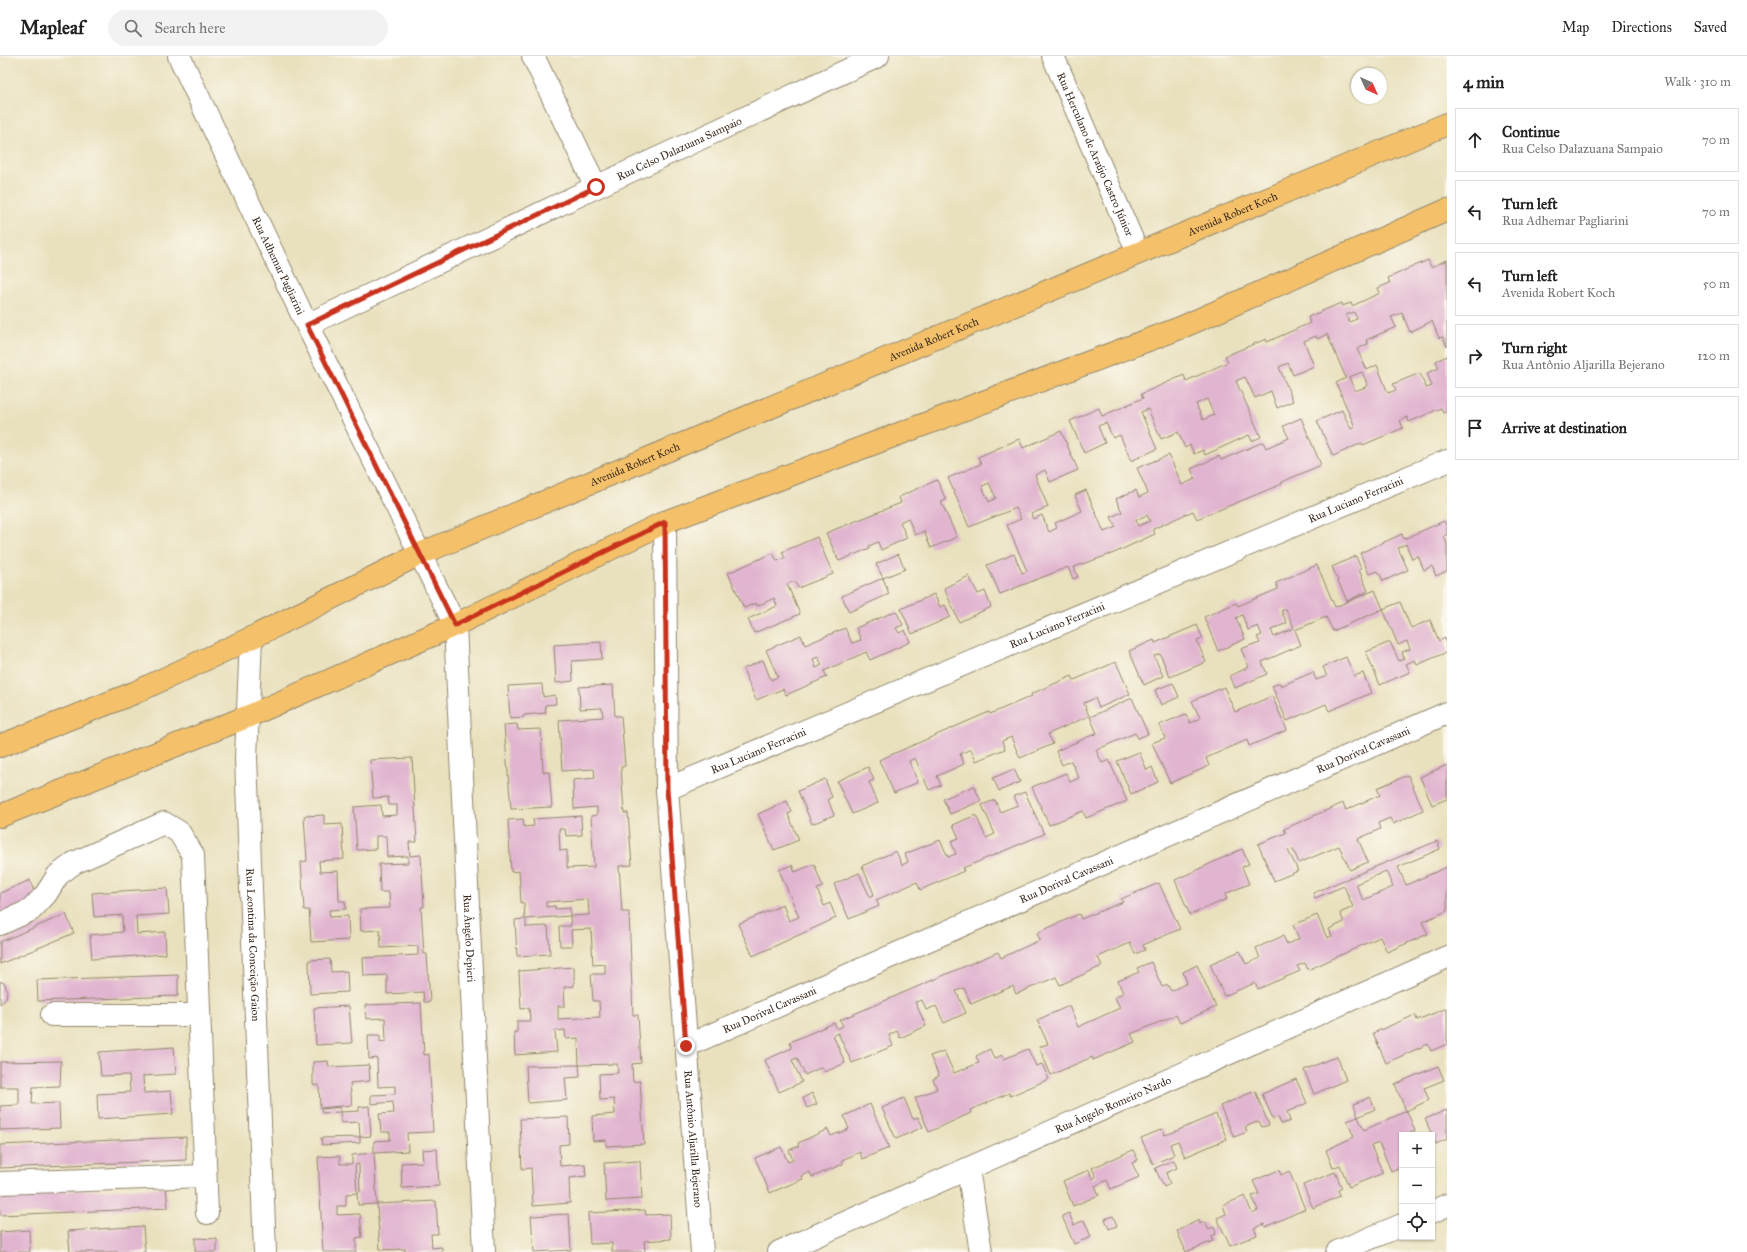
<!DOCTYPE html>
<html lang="en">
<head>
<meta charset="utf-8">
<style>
	body { margin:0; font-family:"IM FELL Great Primer",serif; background:#f2f2f2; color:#222 }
	.controls { position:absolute; right:12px; bottom:12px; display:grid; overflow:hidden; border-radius:0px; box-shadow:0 1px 3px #0004 }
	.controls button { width:36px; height:36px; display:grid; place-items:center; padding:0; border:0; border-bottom:1px solid #e0e0e0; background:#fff; color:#222; font:20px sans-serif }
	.compass { position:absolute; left:1351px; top:12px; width:36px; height:36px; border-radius:50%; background:#fff; box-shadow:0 1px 3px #0004; rotate:135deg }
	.stop { position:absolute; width:12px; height:12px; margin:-9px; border:3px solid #c8321e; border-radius:50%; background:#fff }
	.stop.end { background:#c8321e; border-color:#fff; box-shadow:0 1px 4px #0008 }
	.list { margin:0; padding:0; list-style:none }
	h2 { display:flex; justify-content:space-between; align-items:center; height:52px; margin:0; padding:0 16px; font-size:17px }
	h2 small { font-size:13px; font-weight:400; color:#767676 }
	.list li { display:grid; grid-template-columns:26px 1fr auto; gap:12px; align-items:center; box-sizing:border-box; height:64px; margin:0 8px 8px; padding:0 8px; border:1px solid #e0e0e0; border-radius:0px }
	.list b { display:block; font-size:15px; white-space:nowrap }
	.list p { margin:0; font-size:13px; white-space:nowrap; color:#767676 }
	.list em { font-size:13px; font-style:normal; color:#767676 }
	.icon { flex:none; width:22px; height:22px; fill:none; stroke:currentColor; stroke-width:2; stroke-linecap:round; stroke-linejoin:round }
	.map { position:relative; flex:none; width:1447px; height:1196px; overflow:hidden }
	header { display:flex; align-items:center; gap:24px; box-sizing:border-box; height:56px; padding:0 20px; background:#fff; border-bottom:1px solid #e0e0e0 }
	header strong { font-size:19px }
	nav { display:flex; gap:22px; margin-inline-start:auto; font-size:14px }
	.search { width:280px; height:36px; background:#f2f2f2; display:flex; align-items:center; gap:10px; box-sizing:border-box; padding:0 14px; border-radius:22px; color:#767676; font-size:15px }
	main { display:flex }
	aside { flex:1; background:#fff }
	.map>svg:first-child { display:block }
	.building { fill:#e1b5d0; fill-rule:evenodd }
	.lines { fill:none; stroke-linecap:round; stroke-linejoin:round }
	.minor-casing { stroke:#92866e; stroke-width:24 }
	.major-casing { stroke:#92866e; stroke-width:24 }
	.minor { stroke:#fff; stroke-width:22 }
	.major { stroke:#f4c16a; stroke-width:22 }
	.route { stroke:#c8321e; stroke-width:5 }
	.labels { text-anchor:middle; stroke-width:3; stroke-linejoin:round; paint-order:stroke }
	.street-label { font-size:11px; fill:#3b2a1e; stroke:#fbf7ec }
</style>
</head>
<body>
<header>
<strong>Mapleaf</strong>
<div class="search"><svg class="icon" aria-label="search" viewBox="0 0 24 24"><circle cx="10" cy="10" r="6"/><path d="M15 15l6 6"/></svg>Search here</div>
<nav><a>Map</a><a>Directions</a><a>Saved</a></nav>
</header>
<main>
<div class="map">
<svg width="1447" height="1196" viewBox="0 0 1447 1196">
	<rect width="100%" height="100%" fill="#fbf7ec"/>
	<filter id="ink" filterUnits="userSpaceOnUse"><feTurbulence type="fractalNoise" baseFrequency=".025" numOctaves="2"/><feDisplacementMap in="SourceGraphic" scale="8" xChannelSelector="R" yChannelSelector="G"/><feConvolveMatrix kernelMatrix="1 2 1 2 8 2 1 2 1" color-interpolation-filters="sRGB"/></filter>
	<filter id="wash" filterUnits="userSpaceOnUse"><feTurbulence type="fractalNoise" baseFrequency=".012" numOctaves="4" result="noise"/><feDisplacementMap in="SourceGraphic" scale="16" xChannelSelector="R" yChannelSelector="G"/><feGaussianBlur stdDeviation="0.9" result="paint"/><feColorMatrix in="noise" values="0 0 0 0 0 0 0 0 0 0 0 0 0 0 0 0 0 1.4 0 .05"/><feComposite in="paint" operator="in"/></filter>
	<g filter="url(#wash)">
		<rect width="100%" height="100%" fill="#e9e1be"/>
		<g id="blocks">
			<path class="building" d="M1428,204L1431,211L1447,204V291L1443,281L1439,282L1432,265L1410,276L1402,257L1391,261L1396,271L1366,284L1368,288L1357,293L1367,314L1377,309L1388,337L1396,334L1393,328L1420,317L1426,332L1432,330L1427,317L1439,312L1436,305L1447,300V355L1443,357L1441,352L1409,366L1407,361L1400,364L1403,372L1363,389L1362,387L1333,400L1317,365L1342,354L1351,373L1355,371L1336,327L1346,322L1327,278L1317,283L1316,280L1304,285L1314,310L1293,319L1288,307L1279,311L1293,345L1277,352L1271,335L1255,342L1245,321L1236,325L1261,381L1252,385L1249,379L1205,399L1203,394L1194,398L1190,389L1185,392L1178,376L1161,383L1148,353L1141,356L1157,393L1131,405L1120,379L1113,382L1106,367L1098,370L1105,387L1084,397L1070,365L1099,352L1102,360L1143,342L1141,338L1184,319L1186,325L1228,306L1225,300L1266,283L1267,286L1310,267L1308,261L1341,247L1342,250L1351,247L1352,250L1380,237L1378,232L1390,227L1388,222ZM1354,256L1357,263L1349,266L1346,259ZM1362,316L1368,330L1355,335L1349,321ZM1207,343L1214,359L1203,364L1196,348Z
				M1301,362L1321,409L1282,426V428L1197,463L1193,455L1153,473L1155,478L1114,497L1074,511L1078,521L1073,523L1068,511L1000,538L987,509L1014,498L1022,517L1027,515L1007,469L1021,463L1016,452L969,471L948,422L981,408L978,401L1019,383L1023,392L1061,375L1078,414L1050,426L1045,414L1035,419L1048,451L1031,458L1033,463L1042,459L1049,476L1057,472L1055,467L1082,455L1075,439L1086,434L1104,476L1116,471L1111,461L1122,456L1116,443L1136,434L1139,441L1148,437L1137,412L1169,399L1182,429L1195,423L1191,413L1219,400L1221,404L1263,386L1266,392L1289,382L1283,370ZM989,427L996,442L989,446L982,430ZM1147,459L1150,465L1138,470L1136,464Z
				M937,424L946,444L941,446L957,481L931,492L924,475L915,479L908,462L900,466L907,482L881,494L878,486L869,490L870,492L839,505L826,477L901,447L899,441Z
				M1444,465L1447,471V478L1444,480L1447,488V515L1436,520L1432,510L1424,514L1418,500L1412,503L1406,488L1398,492L1408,514L1383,525L1378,515L1369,518L1360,497L1402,478L1404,483Z
				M817,481L833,518L798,532L795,525L787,528L800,558L754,577L748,563L777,550L774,542L757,550L756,547L744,552L728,517L773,497L777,505L785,502L782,496Z
				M898,498L905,513L883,522L876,508Z
				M1356,500L1361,513L1359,514L1368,535L1347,545L1332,511Z
				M1317,509L1335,551L1375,534L1383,553L1333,575L1326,561L1295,574L1301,589L1262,606L1267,618L1235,632L1230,620L1249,611L1241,593L1254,588V589L1260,587L1257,581L1262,579L1258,570L1248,574L1242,559L1236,562L1245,583L1218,595L1204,561L1236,547L1238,550L1278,533L1276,527ZM1286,553L1294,572L1274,581L1271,574L1287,567L1281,555Z
				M969,520L978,538L985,535L991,551L959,566L944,532Z
				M883,522L889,538L849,556L842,540Z
				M934,538L940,551L945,549L950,561L912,578L901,553Z
				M1400,546L1411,572L1430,564L1439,585L1445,582L1447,596L1417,609L1415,604L1406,608L1410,616L1380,629L1366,596L1390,586L1399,605L1404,603L1402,596L1410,593L1407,585L1398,589L1383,553Z
				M896,555L903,569L896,572L899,577L905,574L910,586L870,604L866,596L824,615L827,621L786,639L783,633L756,644L743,613L763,604L771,624L778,621L766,594L801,579L805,589L845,572L852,587L861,584L856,572ZM818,601L822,609L816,612L813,603Z
				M1197,569L1203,583L1197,585L1206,606L1170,621L1160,598L1154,600L1163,620L1144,629L1129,595L1154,584L1155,587Z
				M601,586L602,603L572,605L573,625L556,627L554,589Z
				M1346,601L1354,620L1363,617L1371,637L1329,655L1326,648L1287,665L1272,630L1280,627L1281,630L1313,616L1316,624L1327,620L1323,611Z
				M1116,606L1130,638L1099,652L1095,642L1084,647L1089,660L1048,678L1053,688L1020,702L1011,681L1002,685L1005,693L976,705L971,693L960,698L964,708L937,720L941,729L929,734L915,702L909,705L918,726L894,737L879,704L989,656L990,658L1032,640L1031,638L1072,620L1074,624Z
				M1173,627L1179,641L1161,649L1155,634Z
				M542,628L543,641L555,639L556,648L545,649L546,657L524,659V661L510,662L508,630Z
				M613,629L615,660H621L625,710L621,711L624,757H628L632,809L619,810L622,856H629L633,959H638L641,1007L632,1008L633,1026L640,1025L644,1088L606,1090V1084L593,1085L592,1060L615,1058L614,1043L600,1044L599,1018L618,1017L617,1008L579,1009L578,982L566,983L565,974L555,975L557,996L515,999L514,976H517V965H530L529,952L521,953L519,915L574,911V930L564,931L565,950H558V963L600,961L599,945H593L591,918H605V908L593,909L591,873L571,874L572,890H560L559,870H571L570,860L589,859L588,843L546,846V851L555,850V853L570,852V860L526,863V871L548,870L550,898L517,900L515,864L525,863L524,847H521L519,815L511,816L508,764L523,763L524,771L534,770L533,763L581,760L582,779L566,780L565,773H559L560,795L567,794V812L594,811L591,760L597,759V751L574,753L573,724L595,722L594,713L562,715L559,664L603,661L602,652L580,653L579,631Z
				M1224,631L1235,656L1272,640L1287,674L1249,690L1247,684L1206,702L1209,710L1170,727L1152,687L1165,682L1159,669L1186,658L1190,667L1200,662L1192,645Z
				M1132,642L1148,678L1138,682L1135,677L1096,694L1102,707L1109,704L1127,745L1086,762L1083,755L1049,769L1032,731L1066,717L1070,726L1079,722L1071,705L1062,709L1056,695L1097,677L1090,661Z
				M517,668L518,674L541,673L543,716H549L552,751L511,753L504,669Z
				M1139,696L1147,714L1152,711L1158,726L1131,738L1117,705Z
				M412,702L417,786H409L410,800L421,799L424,851H421L424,898H427L430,946H424L423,936L387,938V919L364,920L363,902L418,899V890L381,892L380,874L361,875L360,853L390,852L389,836H380L379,808L408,807V800L387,801L386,780H376V793L357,794L354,751L381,749L382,760L397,759V749H389L388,741L373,742L370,704Z
				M1447,709V743L1432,749L1420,721Z
				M868,711L874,724L869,726L878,747L852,758L837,725Z
				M1014,713L1020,726L999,735L993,722Z
				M1408,719L1423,754L1393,768L1390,762L1378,767L1380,773L1358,783L1368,806L1350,814L1339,790L1299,807L1293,793L1288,794L1298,815L1274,825L1258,788L1286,777L1284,773L1343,747L1346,754L1380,739L1377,732Z
				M825,723L832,741L828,743L834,759L812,768L798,735Z
				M974,730L981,745L950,758L943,743Z
				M1025,736L1044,778L963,812L964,815L920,834L917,826L876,844L879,850L849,863L834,828L859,817L870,841L874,838L862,810L896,795L902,809L908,806L905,798L940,784L948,801L956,798L951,785L959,782L953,769L976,759L986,782L995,778L982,749L995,744L1000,756L1018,749L1014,740Z
				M787,745L792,756L788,758L799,784L774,794L758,758Z
				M324,759V769L342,768L344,803L319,805L320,816L338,815L339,845H345L346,853L329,854L330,861L348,860L349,884L311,886L309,854H304L301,806L307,805L304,760Z
				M1437,785L1440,793L1398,811L1406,829L1447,811V855L1422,866L1428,878L1387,896L1380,881L1308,914L1305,907L1297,910L1300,915L1258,933L1255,927L1224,940L1210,908L1240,895L1246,908L1260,902L1256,892L1283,880L1287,888L1299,883L1293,869L1317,859L1327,882L1332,880L1329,873L1344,866L1340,857L1353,851L1344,830L1315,842L1313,837ZM1386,815L1393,831L1363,844L1356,828Z
				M1242,793L1249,808L1242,811L1249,828L1225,838L1227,843L1190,859L1175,824Z
				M814,808L823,831L817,833L824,850L830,847L836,862L753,900L738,868L783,849L789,865L799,861L779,814L792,809L795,816Z
				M30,824L37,844L0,860V837Z
				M1159,827L1180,873L1143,889L1145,894L1135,898L1130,887L1098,901L1102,910L1060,929L1056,921L1016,938L1013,930L971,948L964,932L956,935L966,957L944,967L936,950L926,954L922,944L915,946L926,970L900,982L897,975L889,979L893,990L852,1007L838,977L833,979L845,1007L825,1016L822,1011L805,1019L797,1002L792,1004L802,1026L779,1036L765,1004L792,992L790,986L834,967L837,973L843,970L840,964L998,896L1001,902L1040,884L1037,877L1079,858L1081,863L1123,846L1121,843Z
				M167,832L169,858L136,860L137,878L165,876L166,898L92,903L90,879L123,876L122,859L94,861L92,837Z
				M66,858L74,877L0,908V886Z
				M330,903L331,916L347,915L348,936L310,938L309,904Z
				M1151,906L1162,931L1168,929L1171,935L1187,927L1183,916L1197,909L1216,951L1180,967L1176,959L1131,978L1135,986L1093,1004L1092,1001L1051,1019L1039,991L1048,988L1037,964L1069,950L1078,971L1120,952L1115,941L1123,937L1118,925L1139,916L1137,912Z
				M178,919V940L38,945L37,924Z
				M0,925L5,928L7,935L6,943L0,948Z
				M421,947L424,999L429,998L433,1076L407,1077L408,1095L374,1097V1085L390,1084V1076H381L379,1058L394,1057L393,1046L371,1048V1039L395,1038V1030L378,1031L377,1002L369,1003L368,979H380V986L386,985L385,962L366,963L365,949Z
				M349,950L352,987L316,989L314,952Z
				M1447,952V988L1431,995L1428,988L1386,1007L1373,977L1415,959L1417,964Z
				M174,991L176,1018L143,1020L144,1037L171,1035L173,1058L98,1063L97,1038L130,1036L129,1019L101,1020L99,996Z
				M990,993L994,1003L1002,999L1004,1003L1028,993L1036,1010L1042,1008L1049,1023L1010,1040L1009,1037L970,1054L971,1057L929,1076L915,1042L937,1033L933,1023L939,1020L930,1000L944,995L954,1017L979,1007L976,1000Z
				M1337,1000L1346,1024L1314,1038L1304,1014Z
				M61,1005L60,1030L33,1031L32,1048L59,1047L60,1072L0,1074V1050L19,1049V1031H0V1006Z
				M328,1005L329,1011L369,1009L370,1025L350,1027L352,1049L320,1052L319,1029H313V1006Z
				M579,1009L580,1021L565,1022L567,1044L528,1047L526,1010Z
				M1438,1010L1444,1024L1424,1032L1429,1044L1406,1055L1395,1028Z
				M1296,1023L1307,1047L1287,1056L1290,1065L1281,1068L1278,1061L1273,1063L1262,1038Z
				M1255,1035L1269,1069L1262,1071L1259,1065L1245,1071L1247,1076L1234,1081L1220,1050Z
				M812,1037L817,1048L807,1052L803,1042Z
				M1370,1041L1375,1053L1358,1061L1354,1048Z
				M904,1042L913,1063L918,1061L923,1071L896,1083L882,1052Z
				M870,1048L889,1092L862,1103L860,1096L842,1104L843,1108L812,1121L810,1116L801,1120L803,1123L770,1137L755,1102L781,1091L788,1106L793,1104L789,1094L799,1090L798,1087L828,1073L831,1080L849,1073L844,1060Z
				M369,1050L371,1080L360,1081L359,1066L341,1067L340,1056L359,1055V1051Z
				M340,1051V1056L322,1057L321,1053Z
				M1447,1054V1083L1436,1088L1425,1063Z
				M1407,1055L1415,1075L1410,1077V1079H1402V1110L1391,1115L1379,1087L1371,1090L1383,1117L1349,1131L1340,1109L1333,1112L1326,1094L1354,1081L1347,1065L1358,1061L1364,1074Z
				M1216,1058L1227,1083L1185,1101L1178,1085L1170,1088L1174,1099L1153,1108L1141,1082L1163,1073L1165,1079L1174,1076Z
				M568,1061L569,1088L559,1089L560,1110L585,1108L586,1120L569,1122L570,1147L533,1150L531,1112L522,1113L520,1063Z
				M186,1081V1104L0,1112V1089Z
				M360,1081V1087L322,1089L321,1082Z
				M437,1093L439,1130L402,1132L401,1107L423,1106L422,1094Z
				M1133,1094L1138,1104L1132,1107L1139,1121L1111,1133L1107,1124L1095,1130L1099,1139L1073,1150L1063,1125L1089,1114L1092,1123L1096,1121L1092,1112Z
				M374,1097L377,1148L358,1149L357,1137L346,1138V1150H337V1159L360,1158L362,1181L356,1182V1196H323L318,1101L340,1100V1108H352V1099ZM359,1108L360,1136H357L355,1109Z
				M1174,1104L1177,1112L1166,1117L1170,1128L1164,1131L1155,1112Z
				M640,1105L642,1143L606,1145L604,1107Z
				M1279,1114L1281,1119L1289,1115L1305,1153L1265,1171L1264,1168L1254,1172L1257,1179L1230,1190L1217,1162L1226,1158L1223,1149L1245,1140L1252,1157L1258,1154L1252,1140L1259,1138L1253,1125Z
				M1335,1116L1342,1132L1338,1134L1340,1140L1313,1152L1303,1129Z
				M166,1131L168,1152L0,1159V1138Z
				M436,1145L438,1178H431L432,1192L442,1191V1196H405V1193L380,1194L377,1148Z
				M645,1154L646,1159L670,1158L671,1183L644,1185L645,1196H612V1187L590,1188L588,1157Z
				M1069,1157L1074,1169L1084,1164L1091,1181L1074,1188L1062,1160Z
				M569,1158L571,1194L534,1196L531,1160Z
				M1113,1160L1117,1170L1109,1173L1105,1163Z
				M1199,1164L1200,1168L1205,1166L1209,1173L1214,1171L1216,1178L1212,1180L1213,1185L1186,1196L1177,1175Z
				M143,1170L145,1196H70L68,1175Z
				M29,1174L30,1196H0V1176Z
				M195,1182L217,1183V1196H195Z"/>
		</g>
	</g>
	<g filter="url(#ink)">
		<use href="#blocks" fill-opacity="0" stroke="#92866e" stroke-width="1"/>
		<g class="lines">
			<defs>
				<g id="minor">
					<path id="s1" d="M179,0L307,269L455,569L484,1196"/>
					<path d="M533,0L596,131"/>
					<path id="s2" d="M1053,0L1138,197"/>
					<path id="s3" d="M307,269L596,131L878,0"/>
					<path id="s4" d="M665,466L667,733L702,1196"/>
					<path id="s5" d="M251,582L246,702L265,1196"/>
					<path id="s6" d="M667,733L1447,405"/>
					<path d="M0,868L31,854L46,838L58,819L74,807L164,767L179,776L193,799L207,1157"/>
					<path d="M52,959H199"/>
					<path id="s7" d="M686,990L1447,657"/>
					<path d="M968,1113L981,1196"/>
					<path d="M0,1127L205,1120"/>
					<path d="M1432,1156L1447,1149"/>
					<path id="s8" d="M779,1196L1447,901"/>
					<path d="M1337,1196L1402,1169"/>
				</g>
				<g id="major">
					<path id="s9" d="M0,690L134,637L251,582L420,498L1447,68"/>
					<path d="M0,760L249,660L455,569L665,466L1180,272L1447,154"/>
				</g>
			</defs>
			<use href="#minor" class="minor-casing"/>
			<use href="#major" class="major-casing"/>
			<use href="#minor" class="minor"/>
			<use href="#major" class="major"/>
		</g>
	</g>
	<g class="lines" filter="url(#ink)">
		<path class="route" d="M596,131L307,269L455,569L665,466L667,733L686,990"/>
	</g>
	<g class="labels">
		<g class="street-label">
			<text dy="4" stroke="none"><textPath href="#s3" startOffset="412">Rua Celso Dalazuana Sampaio</textPath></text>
			<text dy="4" stroke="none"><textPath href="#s2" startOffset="107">Rua Herculano de Araújo Castro Júnior</textPath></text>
			<text dy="4" stroke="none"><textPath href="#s9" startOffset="1343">Avenida Robert Koch</textPath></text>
			<text dy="4" stroke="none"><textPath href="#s1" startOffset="232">Rua Adhemar Pagliarini</textPath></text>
			<text dy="4" stroke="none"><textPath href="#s9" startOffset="1019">Avenida Robert Koch</textPath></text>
			<text dy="4" stroke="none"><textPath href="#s9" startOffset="695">Avenida Robert Koch</textPath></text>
			<text dy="4" stroke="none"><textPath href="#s6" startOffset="747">Rua Luciano Ferracini</textPath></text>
			<text dy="4" stroke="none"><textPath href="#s6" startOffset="423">Rua Luciano Ferracini</textPath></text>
			<text dy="4" stroke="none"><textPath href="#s6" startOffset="99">Rua Luciano Ferracini</textPath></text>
			<text dy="4" stroke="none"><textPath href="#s7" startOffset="739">Rua Dorival Cavassani</textPath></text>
			<text dy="4" stroke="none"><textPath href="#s7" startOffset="415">Rua Dorival Cavassani</textPath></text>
			<text dy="4" stroke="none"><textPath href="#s1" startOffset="946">Rua Ângelo Depieri</textPath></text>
			<text dy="4" stroke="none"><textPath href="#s5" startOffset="307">Rua Leontina da Conceição Gaion</textPath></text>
			<text dy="4" stroke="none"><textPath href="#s7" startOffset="91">Rua Dorival Cavassani</textPath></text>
			<text dy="4" stroke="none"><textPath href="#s8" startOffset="365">Rua Ângelo Romeiro Nardo</textPath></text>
			<text dy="4" stroke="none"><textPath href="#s4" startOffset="618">Rua Antônio Aljarilla Bejerano</textPath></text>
		</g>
	</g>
</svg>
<div class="controls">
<button>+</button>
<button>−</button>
<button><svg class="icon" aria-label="locate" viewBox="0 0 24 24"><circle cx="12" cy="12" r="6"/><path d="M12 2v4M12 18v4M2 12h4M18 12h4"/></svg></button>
</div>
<svg class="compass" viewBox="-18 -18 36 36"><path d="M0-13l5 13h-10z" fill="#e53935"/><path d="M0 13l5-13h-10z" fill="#767676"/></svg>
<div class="stop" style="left:596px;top:131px"></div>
<div class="stop end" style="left:686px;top:990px"></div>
</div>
<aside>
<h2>4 min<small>Walk · 310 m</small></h2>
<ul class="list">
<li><svg class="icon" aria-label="ahead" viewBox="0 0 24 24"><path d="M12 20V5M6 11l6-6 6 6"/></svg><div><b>Continue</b><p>Rua Celso Dalazuana Sampaio</p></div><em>70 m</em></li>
<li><svg class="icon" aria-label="left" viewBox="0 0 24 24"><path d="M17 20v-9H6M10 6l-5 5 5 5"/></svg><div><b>Turn left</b><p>Rua Adhemar Pagliarini</p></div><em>70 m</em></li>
<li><svg class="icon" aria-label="left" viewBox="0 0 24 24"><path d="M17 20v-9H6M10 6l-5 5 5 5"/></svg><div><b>Turn left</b><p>Avenida Robert Koch</p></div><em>50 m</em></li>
<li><svg class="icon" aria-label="right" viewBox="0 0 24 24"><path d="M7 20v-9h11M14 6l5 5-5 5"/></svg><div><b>Turn right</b><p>Rua Antônio Aljarilla Bejerano</p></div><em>120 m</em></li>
<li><svg class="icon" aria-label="arrive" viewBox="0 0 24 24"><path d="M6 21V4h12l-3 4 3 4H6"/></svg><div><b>Arrive at destination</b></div></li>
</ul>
</aside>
</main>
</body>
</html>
